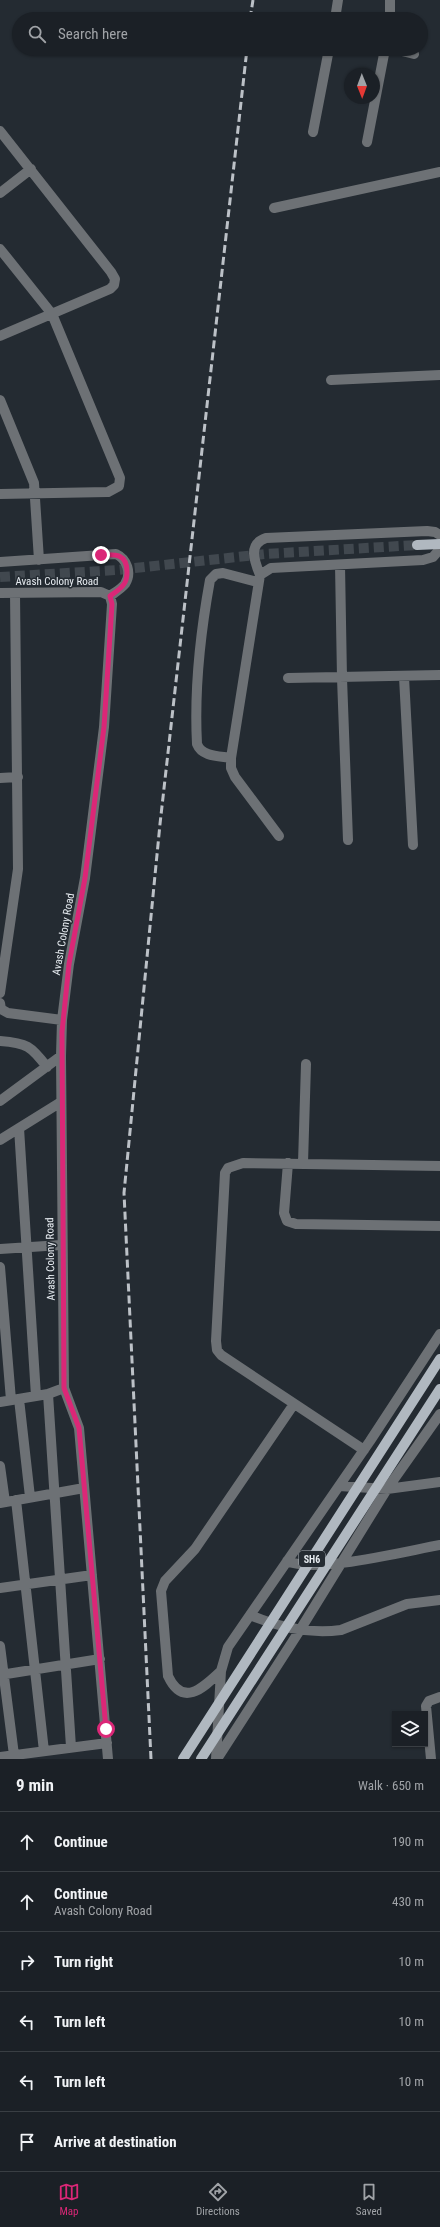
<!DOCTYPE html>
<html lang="en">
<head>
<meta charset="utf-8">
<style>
	body { margin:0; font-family:"Roboto Condensed",sans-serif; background:#24282e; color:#f1f3f6 }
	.controls { position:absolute; right:12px; bottom:12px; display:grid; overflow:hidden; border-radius:0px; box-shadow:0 1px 3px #0004 }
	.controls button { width:36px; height:36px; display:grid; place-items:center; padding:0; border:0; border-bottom:1px solid #393e43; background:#1b2026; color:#f1f3f6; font:20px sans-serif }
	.compass { position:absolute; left:344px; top:68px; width:36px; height:36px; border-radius:50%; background:#1b2026; box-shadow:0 1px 3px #0004; rotate:179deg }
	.stop { position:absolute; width:12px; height:12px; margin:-9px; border:3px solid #db2777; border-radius:50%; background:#fff }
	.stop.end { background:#db2777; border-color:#fff; box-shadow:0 1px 4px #0008 }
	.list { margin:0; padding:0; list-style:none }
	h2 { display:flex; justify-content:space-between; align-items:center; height:52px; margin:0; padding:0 16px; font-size:17px }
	h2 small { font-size:13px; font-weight:400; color:#a0a3a7 }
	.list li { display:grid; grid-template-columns:26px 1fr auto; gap:12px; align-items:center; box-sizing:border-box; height:60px; padding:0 16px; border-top:1px solid #393e43 }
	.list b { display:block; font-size:15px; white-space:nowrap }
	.list p { margin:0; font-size:13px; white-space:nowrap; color:#a0a3a7 }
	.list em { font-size:13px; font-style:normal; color:#a0a3a7 }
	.icon { flex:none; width:22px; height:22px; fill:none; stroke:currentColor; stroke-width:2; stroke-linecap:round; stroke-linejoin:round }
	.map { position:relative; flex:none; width:440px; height:1759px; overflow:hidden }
	.search { position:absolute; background:#1b2026; box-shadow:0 1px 3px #0004; left:12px; right:12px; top:12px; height:44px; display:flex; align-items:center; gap:10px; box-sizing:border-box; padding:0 14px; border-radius:22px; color:#a0a3a7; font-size:15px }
	.sheet { height:412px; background:#1b2026 }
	nav { display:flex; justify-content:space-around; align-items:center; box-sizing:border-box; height:56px; border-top:1px solid #393e43; background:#1b2026; font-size:11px; color:#a0a3a7 }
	nav a { display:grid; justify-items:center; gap:2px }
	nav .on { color:#db2777 }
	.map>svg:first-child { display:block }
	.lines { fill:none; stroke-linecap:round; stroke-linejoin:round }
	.major-tunnel { stroke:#41484f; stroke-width:10; stroke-dasharray:10 5; stroke-linecap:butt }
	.minor { stroke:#6d7175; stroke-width:10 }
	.major { stroke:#b0b8c0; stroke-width:10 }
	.rail { stroke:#bcc1c7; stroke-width:3; stroke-dasharray:8 4; stroke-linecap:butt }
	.route { stroke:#db2777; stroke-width:5 }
	.labels { text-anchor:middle; stroke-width:3; stroke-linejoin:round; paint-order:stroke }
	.shield { fill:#242b32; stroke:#acb2b8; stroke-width:1 }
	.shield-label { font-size:10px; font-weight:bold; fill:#e7ecf1 }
	.street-label { font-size:11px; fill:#e7ecf1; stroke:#242b32 }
</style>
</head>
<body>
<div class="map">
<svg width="440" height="1759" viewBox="0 0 440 1759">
	<rect width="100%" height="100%" fill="#242b32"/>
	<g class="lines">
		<path class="major-tunnel" d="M0,577L117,570L265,554L417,545"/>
		<path class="minor" d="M390,0V13
			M335,19L338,0
			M394,49L414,54
			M0,131L111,272L115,279L114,285L110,289L0,336
			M313,132L329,49
			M367,142L385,49
			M0,193L31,169
			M274,208L440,172
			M0,249L52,314L120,478L119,486L108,492L0,494
			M331,380L440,375
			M0,400L34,483L39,560
			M0,562L116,554C127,559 132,573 125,584C121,589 114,593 110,596
			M340,565L342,678L348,840
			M260,575C254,560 248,544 266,538L427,531L435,532L440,535
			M0,593L101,592L110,596L112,604L104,727L85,878L69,964L62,1020L61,1056L64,1388L79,1428L108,1759
			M404,677L413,845
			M288,678L440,675
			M231,758C219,756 202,757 197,744C194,688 200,635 210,580L216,574L223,573L257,582
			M0,778L18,777
			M279,836L235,777L231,768V758L260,575L271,568L423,560L433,557L440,549
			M0,993L18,869L15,593
			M0,1003L1,1009L8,1013L62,1020
			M0,1041C27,1043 31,1046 47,1067
			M0,1101L61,1056
			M19,1128L36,1396
			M0,1140L61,1102
			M288,1163L284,1213L287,1221L296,1224L440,1226
			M303,1163L306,1064
			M0,1249L61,1245
			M0,1267L11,1400
			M48,1394L71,1747
			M19,1399L30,1497
			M0,1402L48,1394L64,1388
			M364,1450L221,1355L217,1350L216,1341L225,1173L228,1168L243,1163L440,1166
			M0,1466L5,1502
			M339,1486L387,1489L440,1482
			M16,1500L44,1751
			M0,1503L84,1488
			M287,1561C316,1574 406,1551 440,1545
			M0,1588L92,1575
			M250,1615C278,1627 311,1634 341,1630L407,1604L440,1600
			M0,1646L14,1755
			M221,1671C203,1688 183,1708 168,1676L161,1591L165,1581L195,1549L294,1404
			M0,1675L100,1659
			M0,1757L107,1743
			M216,1759L221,1671L228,1647L370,1441L440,1334
			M217,1759L300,1630L387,1489L440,1414
			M431,1759L426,1706L429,1701L440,1697"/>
		<path class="major" d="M417,545L440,544
			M183,1759L440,1359
			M201,1759L440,1389"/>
		<path class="rail" d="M250,19L253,0
			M151,1759L124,1193L160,824L247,49"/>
	</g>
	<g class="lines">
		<path class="route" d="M101,555C116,554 127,554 127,572C127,576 127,580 124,584C121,589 114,593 110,596L112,604L104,727L85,878L69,964L62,1032L64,1388L79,1428L106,1729"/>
	</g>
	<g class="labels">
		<rect class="shield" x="299" y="1551" width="26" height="16" rx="3"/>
		<g class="shield-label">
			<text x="312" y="1563">SH6</text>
		</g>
		<g class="street-label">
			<text x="57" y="585">Avash Colony Road</text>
			<text transform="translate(63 934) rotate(-80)" y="4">Avash Colony Road</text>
			<text transform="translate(50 1259) rotate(-91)" y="4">Avash Colony Road</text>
		</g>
	</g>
</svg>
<div class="controls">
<button><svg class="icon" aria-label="layers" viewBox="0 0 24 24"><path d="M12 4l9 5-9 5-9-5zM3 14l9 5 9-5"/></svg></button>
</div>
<svg class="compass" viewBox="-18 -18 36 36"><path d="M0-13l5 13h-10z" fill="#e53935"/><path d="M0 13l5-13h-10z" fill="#a0a3a7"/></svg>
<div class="stop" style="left:106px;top:1729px"></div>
<div class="stop end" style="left:101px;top:555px"></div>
<div class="search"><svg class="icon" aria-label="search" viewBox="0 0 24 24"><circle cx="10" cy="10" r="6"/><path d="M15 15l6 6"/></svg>Search here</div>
</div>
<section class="sheet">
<h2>9 min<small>Walk · 650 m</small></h2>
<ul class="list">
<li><svg class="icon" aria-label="ahead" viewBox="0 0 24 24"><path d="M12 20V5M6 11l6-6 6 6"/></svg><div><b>Continue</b></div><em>190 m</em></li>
<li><svg class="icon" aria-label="ahead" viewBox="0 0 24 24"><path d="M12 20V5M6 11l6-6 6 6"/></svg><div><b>Continue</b><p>Avash Colony Road</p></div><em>430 m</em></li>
<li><svg class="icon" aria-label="right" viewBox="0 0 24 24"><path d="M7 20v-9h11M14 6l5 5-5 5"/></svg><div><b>Turn right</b></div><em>10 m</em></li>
<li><svg class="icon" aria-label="left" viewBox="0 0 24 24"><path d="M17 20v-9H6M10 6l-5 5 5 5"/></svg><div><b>Turn left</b></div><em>10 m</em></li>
<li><svg class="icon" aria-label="left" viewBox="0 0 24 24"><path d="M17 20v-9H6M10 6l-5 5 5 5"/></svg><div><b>Turn left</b></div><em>10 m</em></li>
<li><svg class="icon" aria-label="arrive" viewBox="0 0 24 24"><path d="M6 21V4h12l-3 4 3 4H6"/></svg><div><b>Arrive at destination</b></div></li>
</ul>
</section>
<nav>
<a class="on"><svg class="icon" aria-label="map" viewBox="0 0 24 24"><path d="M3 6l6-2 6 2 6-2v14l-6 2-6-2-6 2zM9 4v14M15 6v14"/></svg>Map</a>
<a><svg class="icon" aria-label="directions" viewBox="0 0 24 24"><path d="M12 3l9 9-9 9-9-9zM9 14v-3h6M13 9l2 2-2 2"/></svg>Directions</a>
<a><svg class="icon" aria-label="saved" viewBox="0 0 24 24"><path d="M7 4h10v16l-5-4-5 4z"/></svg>Saved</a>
</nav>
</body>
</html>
